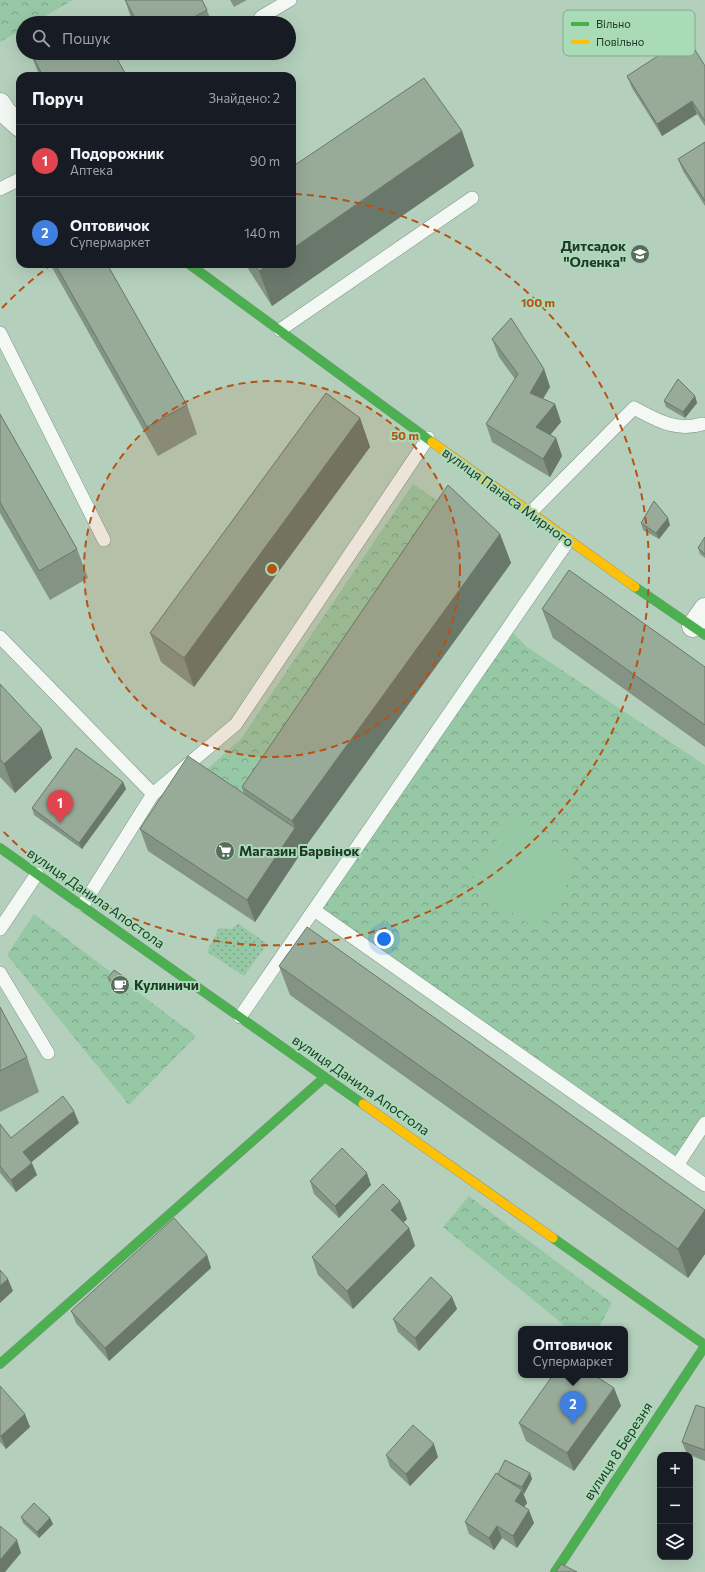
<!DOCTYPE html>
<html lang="uk">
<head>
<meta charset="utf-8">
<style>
	body { margin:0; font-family:Commissioner,sans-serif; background:#242831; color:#f1f3f6 }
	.controls { position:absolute; right:12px; bottom:12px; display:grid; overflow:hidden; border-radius:8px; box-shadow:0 4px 16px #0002 }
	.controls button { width:36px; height:36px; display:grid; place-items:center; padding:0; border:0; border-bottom:1px solid #363941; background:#171b24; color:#f1f3f6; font:20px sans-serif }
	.you { position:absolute; left:384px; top:939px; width:14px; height:14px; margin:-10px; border:3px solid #fff; border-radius:50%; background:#1a73e8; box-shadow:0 0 0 6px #1a73e833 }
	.badge { display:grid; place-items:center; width:26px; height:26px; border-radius:50%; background:#db2777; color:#fff; font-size:13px; font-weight:700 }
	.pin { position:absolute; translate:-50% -33px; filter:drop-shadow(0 1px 2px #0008) }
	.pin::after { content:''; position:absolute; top:21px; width:14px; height:12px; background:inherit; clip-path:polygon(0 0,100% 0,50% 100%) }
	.popup { position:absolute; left:518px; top:1326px; width:110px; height:52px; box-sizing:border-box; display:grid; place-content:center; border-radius:8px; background:#171b24; filter:drop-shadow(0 1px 3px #0005); font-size:13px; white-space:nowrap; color:#9ea1a6 }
	.popup b { font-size:15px; color:#f1f3f6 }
	.popup::after { content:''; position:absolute; left:50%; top:100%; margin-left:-8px; border:8px solid transparent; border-top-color:#171b24 }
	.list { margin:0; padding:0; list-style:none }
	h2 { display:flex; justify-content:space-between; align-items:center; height:52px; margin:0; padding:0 16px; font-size:17px }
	h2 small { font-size:13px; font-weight:400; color:#9ea1a6 }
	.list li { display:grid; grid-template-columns:26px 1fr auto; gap:12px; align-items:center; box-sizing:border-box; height:72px; padding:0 16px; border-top:1px solid #363941 }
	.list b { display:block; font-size:15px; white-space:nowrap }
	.list p { margin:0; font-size:13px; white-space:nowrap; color:#9ea1a6 }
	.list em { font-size:13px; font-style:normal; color:#9ea1a6 }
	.icon { flex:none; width:22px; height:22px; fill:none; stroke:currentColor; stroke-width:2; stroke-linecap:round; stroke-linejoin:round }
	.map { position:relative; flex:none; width:705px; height:1572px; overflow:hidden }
	.search { position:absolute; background:#171b24; box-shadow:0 4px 16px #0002; left:16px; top:16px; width:280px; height:44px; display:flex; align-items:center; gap:10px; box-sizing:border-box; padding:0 14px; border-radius:22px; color:#9ea1a6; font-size:15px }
	.panel { position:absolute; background:#171b24; box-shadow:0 4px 16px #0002; left:16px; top:72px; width:280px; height:196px; border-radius:12px }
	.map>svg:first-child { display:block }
	.grass { fill:url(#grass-dots) }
	.forest { fill:url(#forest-crowns) }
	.park { fill:#97c8a6 }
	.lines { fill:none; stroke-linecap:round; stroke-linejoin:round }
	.lane-casing { stroke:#809687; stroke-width:14 }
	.street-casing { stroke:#809687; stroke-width:23 }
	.fast-casing { stroke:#809687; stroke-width:10 }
	.slow-casing { stroke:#809687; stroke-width:10 }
	.lane { stroke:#f4f8f5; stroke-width:13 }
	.street { stroke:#f4f8f5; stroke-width:22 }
	.fast { stroke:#4caf50; stroke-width:9 }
	.slow { stroke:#ffc107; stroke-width:9 }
	.wall { fill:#839384 }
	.shaded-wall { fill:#6a786b }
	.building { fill:#98ab99; stroke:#6a786b }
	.ring { fill:none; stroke:#b75114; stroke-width:2; stroke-dasharray:7 5 }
	.labels { text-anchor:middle; stroke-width:4; stroke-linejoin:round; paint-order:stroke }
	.poi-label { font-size:14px; font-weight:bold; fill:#24382a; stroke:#a9dbb7; text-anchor:start }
	.street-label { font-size:14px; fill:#24382a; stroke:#a9dbb7 }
	.key { fill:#a9dbb7; stroke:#81aa8d; stroke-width:1 }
	.key-label { font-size:11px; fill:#24382a }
	.centre { fill:#b75114; stroke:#a9dbb7; stroke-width:2 }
	.ring-label { font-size:12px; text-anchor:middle; font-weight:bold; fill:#b75114; stroke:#a9dbb7; stroke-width:4; stroke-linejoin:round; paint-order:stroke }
</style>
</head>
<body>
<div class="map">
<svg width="705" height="1572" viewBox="0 0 705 1572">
	<defs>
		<pattern id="grass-dots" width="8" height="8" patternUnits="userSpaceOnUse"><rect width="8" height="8" fill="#97c8a6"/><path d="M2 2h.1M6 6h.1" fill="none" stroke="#7ba387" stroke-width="1.8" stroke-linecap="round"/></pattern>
		<pattern id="forest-crowns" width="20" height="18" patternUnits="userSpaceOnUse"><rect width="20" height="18" fill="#97c8a6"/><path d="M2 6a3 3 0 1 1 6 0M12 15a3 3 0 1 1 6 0" fill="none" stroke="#7ba387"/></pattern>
	</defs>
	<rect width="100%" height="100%" fill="#b4d0bc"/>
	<path class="grass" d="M238,923L267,944L244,976L207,952L219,928L232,929Z"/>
	<path class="forest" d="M0,0H73L33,23H23V29L0,42Z
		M413,484L458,515L252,817L196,779L241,739Z
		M508,628L527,647L705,765V1123L678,1164L314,910Z
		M34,914L196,1036L129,1105L7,955Z
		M469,1196L612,1303L598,1329H569L443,1227Z"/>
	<path class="park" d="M512,817L580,863L538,930L469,883Z"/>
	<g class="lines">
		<defs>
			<path id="lane" d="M261,17L290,0
				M0,189L20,179
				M280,330L472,198
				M0,333L104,540
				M530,513L634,408C657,420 676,432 702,424
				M0,637L153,794
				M83,905L153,794L236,724L428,438
				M314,910L705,1185
				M0,929L37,874
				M0,973L48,1053
				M240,1017L568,541
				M678,1164L705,1123"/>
			<path id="street" d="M0,104L5,112L20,126
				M693,626L705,609"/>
			<path id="fast" d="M189,264L432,442
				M635,587L705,635
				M0,848L363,1104
				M553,1238L705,1345
				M0,1364L325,1077
				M555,1572L705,1346"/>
			<path id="slow" d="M432,442L635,587
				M363,1104L553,1238"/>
		</defs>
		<use href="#lane" class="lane-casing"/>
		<use href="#street" class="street-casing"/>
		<use href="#fast" class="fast-casing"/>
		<use href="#slow" class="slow-casing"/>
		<use href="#lane" class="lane"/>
		<use href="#street" class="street"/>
		<use href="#fast" class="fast"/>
		<use href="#slow" class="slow"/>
	</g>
	<path class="wall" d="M125,0H202L207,10L212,23H135L130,15Z
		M230,0H247L234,7Z
		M114,53L126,76H40L38,72L31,54Z
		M151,53H168L155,60Z
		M705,66V126L697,114L662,136L632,88L627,76Z
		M292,129L295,138L292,140Z
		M462,131L474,166L272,306L245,264H292Z
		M705,142V206L683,171L678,159Z
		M50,264H107L187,405L197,434L158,456Z
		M492,339L544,369L550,387L543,399L555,404L561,422L550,435L556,438L562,456L550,477L492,442L486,424L515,379L499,357Z
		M695,396L697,403L685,418L666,407L664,401Z
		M0,414L77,549L88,578L50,600L0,513Z
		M360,418L370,447L194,687L161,662L150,633Z
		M641,523L670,525L659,539L643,530Z
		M500,534L511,563L303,850L255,922L148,851L140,829L244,794L242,787Z
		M705,537V558L700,554L698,548Z
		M542,609L705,667V747L553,638Z
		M0,684L52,758L15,793L0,777Z
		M123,782L126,789L82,849L34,815L32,808Z
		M279,966L705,1210V1254L688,1278L290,995Z
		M108,978L129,986L123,993L110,984Z
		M0,1007L27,1057L39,1092L0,1112Z
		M79,1123L31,1162L37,1175L16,1192L0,1173V1124L11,1138Z
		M310,1181L371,1185L339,1218L314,1194Z
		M400,1201L407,1219L403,1222L409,1228L415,1246L353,1309L318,1275L312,1257Z
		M207,1255L211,1268L109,1361L76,1323L71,1311Z
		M452,1297L457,1309L419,1351L398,1332L393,1319Z
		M0,1386L30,1427L6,1449L0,1442Z
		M614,1388L621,1406L574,1471L526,1441L519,1423Z
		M705,1408V1461L687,1454L682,1442Z
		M386,1455L438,1457L410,1486L390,1467Z
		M530,1473L532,1479L524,1494L523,1493L527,1503L524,1507L534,1523L517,1548L502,1538L494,1550L469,1534L465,1522L498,1474Z
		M21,1517L50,1518L53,1524L39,1538L23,1523Z"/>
	<path class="shaded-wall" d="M692,101L697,114L662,136L657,124Z
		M462,131L474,166L272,306L259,271L270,264H292V249Z
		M544,369L550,387L536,410L530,393Z
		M695,396L697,403L685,418L683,412Z
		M555,404L561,422L542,445L536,427Z
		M360,418L370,447L194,687L184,658Z
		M556,438L562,456L550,477L543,459Z
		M668,518L670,525L659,539L656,533Z
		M500,534L511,563L303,850L255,922L247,900L295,828L292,821Z
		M42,729L52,758L15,793L4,764Z
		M123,782L126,789L82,849L79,843Z
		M127,979L129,986L123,993L121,987Z
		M74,1111L79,1123L28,1165L23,1152Z
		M32,1163L37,1175L16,1192L11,1180Z
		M367,1173L371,1185L339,1218L335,1206Z
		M400,1201L407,1219L398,1228L391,1210Z
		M705,1210V1254L688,1278L678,1249Z
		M409,1228L415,1246L353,1309L347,1291Z
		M207,1255L211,1268L109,1361L105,1348Z
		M8,1279L13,1291L0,1303V1286Z
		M452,1297L457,1309L419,1351L415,1338Z
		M614,1388L621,1406L574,1471L567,1453Z
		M25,1414L30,1427L6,1449L1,1436Z
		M434,1444L438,1457L410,1486L406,1474Z
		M530,1473L532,1479L524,1494L522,1487Z
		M522,1490L527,1503L520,1513L515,1501Z
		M529,1510L534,1523L517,1548L513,1536Z
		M50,1518L53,1524L39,1538L37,1532Z
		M497,1526L502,1538L494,1550L489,1538Z
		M17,1540L21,1553L5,1572H0V1560Z"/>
	<path class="building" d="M125,0H202L207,10L183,23H138Z
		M95,19L98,23H87Z
		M687,37L705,66V121L692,101L657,124L627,76Z
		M33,53H114L126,75L125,76H43L31,54Z
		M424,78L462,131L292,249V167Z
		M705,142V201L678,159Z
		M55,264H107L187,405L147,427Z
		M254,264H270L259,271Z
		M511,318L544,369L530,393L555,404L536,427L556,438L543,459L486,424L518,374L492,339Z
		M678,379L695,396L683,412L664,401Z
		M326,393L360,418L184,658L150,633Z
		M0,414L77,549L39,571L0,502Z
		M448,485L500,534L292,821L242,787Z
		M654,501L668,518L656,533L641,523Z
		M705,537V554L698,548Z
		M569,570L705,667V725L542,609Z
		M0,684L42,729L4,764L0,759Z
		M76,748L123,782L79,843L32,808Z
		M188,756L295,828L247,900L140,829Z
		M307,927L705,1210L678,1249L279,966Z
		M114,970L127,979L121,987L108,978Z
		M0,1007L27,1057L0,1071Z
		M63,1096L74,1111L23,1152L32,1163L11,1180L0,1166V1124L11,1138Z
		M342,1148L367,1173L335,1206L310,1181Z
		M383,1184L400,1201L391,1210L409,1228L347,1291L312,1257Z
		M174,1218L207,1255L105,1348L71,1311Z
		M0,1270L8,1279L0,1286Z
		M431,1277L452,1297L415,1338L393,1319Z
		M553,1375H594L614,1388L567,1453L519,1423Z
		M0,1386L25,1414L1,1436L0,1435Z
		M696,1405L705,1408V1450L682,1442Z
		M413,1425L434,1444L406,1474L386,1455Z
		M505,1460L530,1473L522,1487L503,1478L498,1474Z
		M496,1473L522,1490L515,1501L529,1510L513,1536L497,1526L489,1538L465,1522Z
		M34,1503L50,1518L37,1532L21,1517Z
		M0,1526L17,1540L0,1560Z
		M561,1564L577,1572H556Z"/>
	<circle cx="272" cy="569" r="188" fill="#b75114" fill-opacity=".12"/>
	<g class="ring">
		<circle cx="272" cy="569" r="188"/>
		<path d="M2 308A376 376 0 0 1 51 265M295 194A376 376 0 1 1 2 830"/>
	</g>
	<defs>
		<symbol id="school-disc" viewBox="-11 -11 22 22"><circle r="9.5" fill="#566d5d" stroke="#a9dbb7"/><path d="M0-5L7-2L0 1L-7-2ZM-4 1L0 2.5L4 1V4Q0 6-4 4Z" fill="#fff"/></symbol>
		<symbol id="supermarket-disc" viewBox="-11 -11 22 22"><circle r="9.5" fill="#566d5d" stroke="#a9dbb7"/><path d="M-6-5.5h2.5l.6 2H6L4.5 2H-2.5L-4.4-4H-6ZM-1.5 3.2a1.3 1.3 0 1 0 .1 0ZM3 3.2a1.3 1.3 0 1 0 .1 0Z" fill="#fff"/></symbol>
		<symbol id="cafe-disc" viewBox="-11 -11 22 22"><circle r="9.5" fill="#566d5d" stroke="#a9dbb7"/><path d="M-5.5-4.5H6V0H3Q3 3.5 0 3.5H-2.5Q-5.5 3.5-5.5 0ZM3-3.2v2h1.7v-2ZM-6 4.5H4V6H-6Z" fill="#fff"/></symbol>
	</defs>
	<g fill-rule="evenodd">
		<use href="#school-disc" x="629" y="243" width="22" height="22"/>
		<use href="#supermarket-disc" x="214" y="840" width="22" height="22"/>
		<use href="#cafe-disc" x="109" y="974" width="22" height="22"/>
	</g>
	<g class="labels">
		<g class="poi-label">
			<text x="626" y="251" text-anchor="end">Дитсадок<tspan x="626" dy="16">"Оленка"</tspan></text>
			<text x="239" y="856">Магазин Барвінок</text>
			<text x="134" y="990">Кулиничи</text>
		</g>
		<g class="street-label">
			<text transform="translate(508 497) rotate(36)" y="5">вулиця Панаса Мирного</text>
			<text transform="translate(96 898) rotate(35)" y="5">вулиця Данила Апостола</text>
			<text transform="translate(361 1085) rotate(35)" y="5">вулиця Данила Апостола</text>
			<text transform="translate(618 1451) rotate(-57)" y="5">вулиця 8 Березня</text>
		</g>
	</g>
	<rect x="563" y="10" width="132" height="46" rx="6" class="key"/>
	<rect x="571" y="22" width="18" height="4" fill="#4caf50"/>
	<rect x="571" y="40" width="18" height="4" fill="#ffc107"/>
	<g class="key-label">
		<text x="596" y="28">Вільно</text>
		<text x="596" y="46">Повільно</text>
	</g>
	<circle cx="272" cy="569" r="6" class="centre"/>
	<g class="ring-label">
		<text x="538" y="307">100 m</text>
		<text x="405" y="440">50 m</text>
	</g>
</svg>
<div class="controls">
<button>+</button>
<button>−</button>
<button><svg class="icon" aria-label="layers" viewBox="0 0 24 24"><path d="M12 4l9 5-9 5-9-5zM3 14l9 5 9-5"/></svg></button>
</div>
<div class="you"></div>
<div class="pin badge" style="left:60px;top:823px;background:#e0444e">1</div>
<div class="pin badge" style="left:573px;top:1424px;background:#3f7fe0">2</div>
<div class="popup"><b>Оптовичок</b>Супермаркет</div>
<div class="search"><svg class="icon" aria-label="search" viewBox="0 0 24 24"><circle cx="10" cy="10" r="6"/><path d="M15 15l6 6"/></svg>Пошук</div>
<section class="panel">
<h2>Поруч<small>Знайдено: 2</small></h2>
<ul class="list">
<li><span class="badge" style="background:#e0444e">1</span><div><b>Подорожник</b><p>Аптека</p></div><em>90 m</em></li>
<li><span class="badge" style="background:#3f7fe0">2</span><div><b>Оптовичок</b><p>Супермаркет</p></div><em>140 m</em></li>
</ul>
</section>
</div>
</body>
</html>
